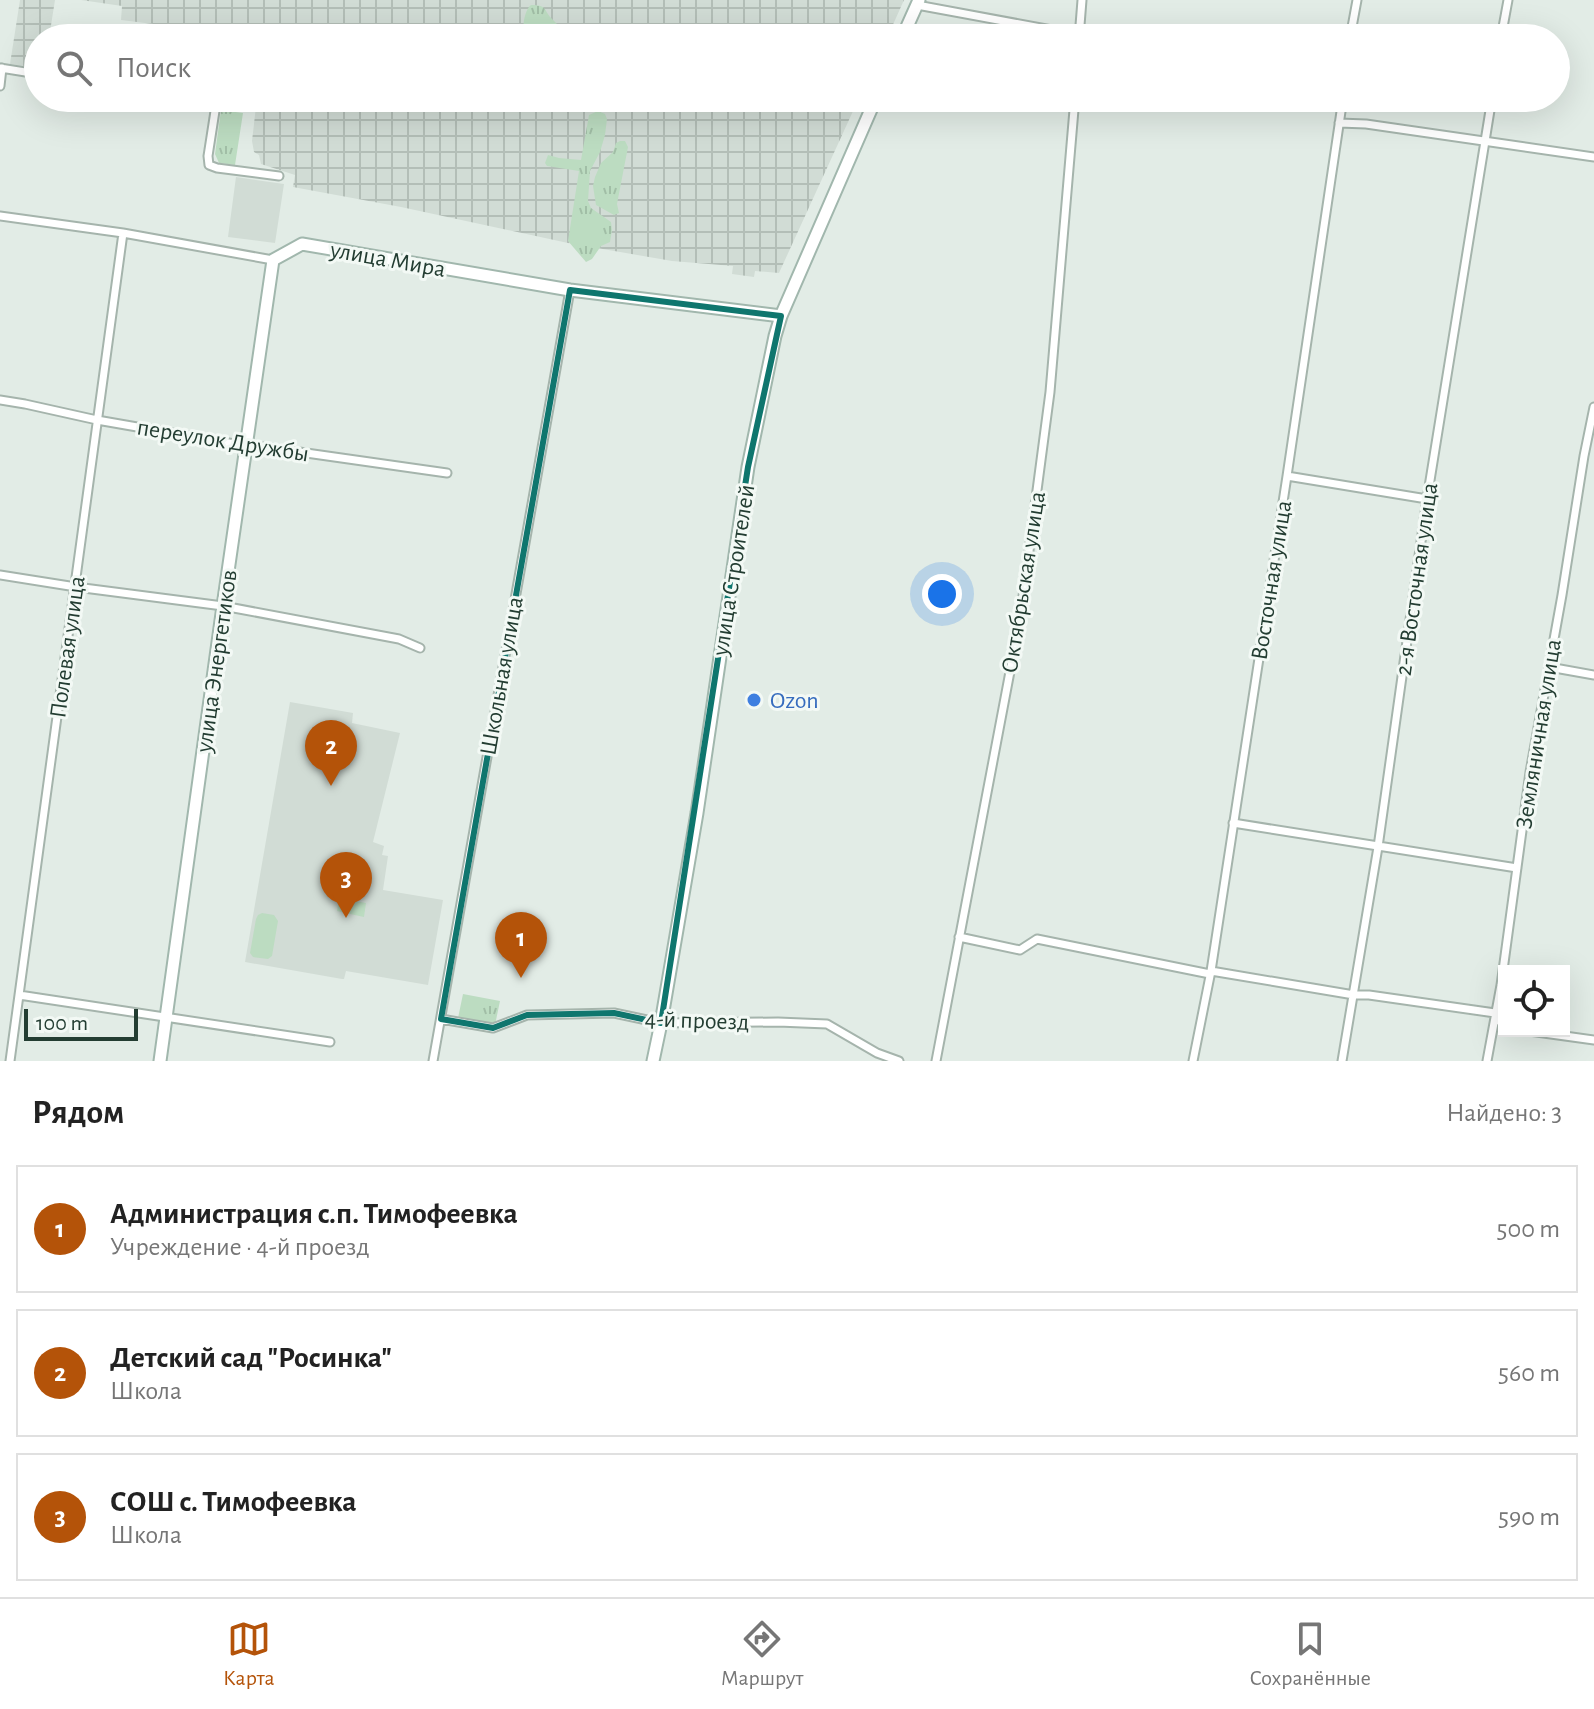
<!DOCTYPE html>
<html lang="ru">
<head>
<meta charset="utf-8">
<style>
	body { margin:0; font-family:"Alegreya Sans",sans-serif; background:#f6f6f6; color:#222 }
	.controls { position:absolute; right:24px; bottom:24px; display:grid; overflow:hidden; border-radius:0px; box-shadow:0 8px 32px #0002 }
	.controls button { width:72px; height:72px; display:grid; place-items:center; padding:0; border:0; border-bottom:2px solid #e0e0e0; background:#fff; color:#222; font:40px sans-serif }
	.scale { position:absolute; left:24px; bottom:20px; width:114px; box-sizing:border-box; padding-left:8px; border:4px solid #233d32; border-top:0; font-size:22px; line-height:28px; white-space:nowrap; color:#233d32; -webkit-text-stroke:6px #f3f9f5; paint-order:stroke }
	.you { position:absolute; left:942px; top:594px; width:28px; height:28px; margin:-20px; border:6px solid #fff; border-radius:50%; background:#1a73e8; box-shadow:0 0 0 12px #1a73e833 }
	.badge { display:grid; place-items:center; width:52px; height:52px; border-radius:50%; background:#b45309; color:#fff; font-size:26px; font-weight:700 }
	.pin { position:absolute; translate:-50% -66px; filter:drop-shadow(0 2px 4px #0008) }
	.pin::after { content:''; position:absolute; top:42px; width:28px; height:24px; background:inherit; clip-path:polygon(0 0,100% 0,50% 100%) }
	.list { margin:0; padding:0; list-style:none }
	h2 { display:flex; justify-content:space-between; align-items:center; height:104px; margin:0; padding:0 32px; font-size:34px }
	h2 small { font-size:26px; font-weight:400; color:#767676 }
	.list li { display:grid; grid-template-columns:52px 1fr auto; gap:24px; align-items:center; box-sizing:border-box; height:128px; margin:0 16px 16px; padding:0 16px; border:2px solid #e0e0e0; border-radius:0px }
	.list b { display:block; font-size:30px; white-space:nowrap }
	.list p { margin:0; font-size:26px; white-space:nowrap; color:#767676 }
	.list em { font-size:26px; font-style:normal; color:#767676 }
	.icon { flex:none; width:44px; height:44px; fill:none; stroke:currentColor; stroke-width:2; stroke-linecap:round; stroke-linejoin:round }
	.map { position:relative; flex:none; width:1594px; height:1061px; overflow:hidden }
	.search { position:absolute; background:#fff; box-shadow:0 8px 32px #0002; left:24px; right:24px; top:24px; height:88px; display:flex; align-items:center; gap:20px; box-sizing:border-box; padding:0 28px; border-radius:44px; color:#767676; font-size:30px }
	.sheet { height:536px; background:#fff }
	nav { display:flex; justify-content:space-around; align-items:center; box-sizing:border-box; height:112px; border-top:2px solid #e0e0e0; background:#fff; font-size:22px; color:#767676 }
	nav a { display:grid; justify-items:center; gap:4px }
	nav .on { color:#b45309 }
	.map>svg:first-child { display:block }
	.built { fill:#d1dcd5 }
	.industrial { fill:url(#industrial-grid) }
	.grass { fill:url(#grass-tufts) }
	.pitch { fill:#bcdcc1 }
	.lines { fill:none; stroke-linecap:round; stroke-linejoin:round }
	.street-casing { stroke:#a5b4ac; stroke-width:11 }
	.secondary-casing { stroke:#a1b7ad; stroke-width:15 }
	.street { stroke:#fff; stroke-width:7 }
	.secondary { stroke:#fff; stroke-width:11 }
	.marked { fill:none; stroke:#0f766e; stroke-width:6; stroke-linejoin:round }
	.shop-dot { fill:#3f7fe0; stroke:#f3f9f5; stroke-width:3 }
	.labels { text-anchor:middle; stroke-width:6; stroke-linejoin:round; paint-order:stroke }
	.street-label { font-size:24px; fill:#233d32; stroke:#f3f9f5 }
	.shop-label { font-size:24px; fill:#366cbe; stroke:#f3f9f5; text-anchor:start }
</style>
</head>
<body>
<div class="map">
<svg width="1594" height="1061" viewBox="0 0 1594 1061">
	<defs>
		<pattern id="industrial-grid" width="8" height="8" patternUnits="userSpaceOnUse" patternTransform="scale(2)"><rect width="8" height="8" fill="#d1dcd5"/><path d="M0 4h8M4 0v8" fill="none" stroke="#b3beb7"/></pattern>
		<pattern id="grass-tufts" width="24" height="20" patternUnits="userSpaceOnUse" patternTransform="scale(2)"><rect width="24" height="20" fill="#bcdcc1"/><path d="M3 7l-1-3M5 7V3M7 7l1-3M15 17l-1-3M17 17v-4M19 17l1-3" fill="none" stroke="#a1bea6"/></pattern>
	</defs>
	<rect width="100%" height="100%" fill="#e2ece6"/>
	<path class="built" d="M236,177L284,184L275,243L228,237Z
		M290,702L353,713L352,723L400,733L373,842L384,846L382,855L388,856L383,890L443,900L428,985L346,971L344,979H342L245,962Z"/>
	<path class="industrial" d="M20,0H55L49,38H38V68L10,64Z
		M81,0H904L887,38H185V28L121,20L122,6Z
		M257,98H859L779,273L755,271L754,277L732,274L733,266L672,261L568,243L401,207L293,187L295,175L261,164L259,155L254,152L252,141Z"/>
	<path class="grass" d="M531,5C548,5 543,10 552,19C555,22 557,24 560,27L559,32L555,34L524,33C522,26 525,9 531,5Z
		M221,110L243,113L235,165L219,163L215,154Z
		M598,111L605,114L607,119L605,135L600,152L590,171L588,201L591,208L611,222L612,230L610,242L601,246L592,259L586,262L568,241L579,171L547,166L545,163L548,155L559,158L581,160L589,115Z
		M620,141H625L628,147L617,204L619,213L614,215L596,205L593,186L595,177L601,163L613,152L616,143Z
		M463,994L500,1001L495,1025L458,1018Z"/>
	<path class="pitch" d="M339,898L366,903L364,917L337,911Z
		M262,913L274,915L278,921L272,956L268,959L253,957L250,953L256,919L258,915Z"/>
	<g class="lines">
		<defs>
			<path id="street" d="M917,5L1079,35L1139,37
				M1079,38L1082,0
				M1350,38L1357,0
				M1501,38L1508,0
				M0,68L38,74
				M0,86L2,68
				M194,98C204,100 212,100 215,111L208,156L209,165L217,168L279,176
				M1339,123L1366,124L1594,157
				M0,216L123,233L273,260
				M0,400L25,404L97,420L246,446L264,447L447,473
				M1287,476L1427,499
				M0,575L76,587L223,606L399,639L420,648
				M1549,667L1594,675
				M1233,823L1517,868
				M959,937L1020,950L1037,939L1210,974
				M1211,971L1354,995H1369L1495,1013L1504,1028
				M19,995L330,1042
				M441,1019L493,1028L527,1015L614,1013L661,1023L778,1022L827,1024L877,1053L899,1061
				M1529,1031L1594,1040
				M10,1061L123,233
				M433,1061L570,290
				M936,1061L1020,619L1050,392L1075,98
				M1193,1061L1211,971L1287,476L1343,98
				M1342,1061L1378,847L1427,499L1492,98
				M1487,1061L1501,985L1530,772L1562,595L1584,456L1594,407"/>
			<path id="secondary" d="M902,38L919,0
				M160,1061L223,606L273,260L302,244L570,290L781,316
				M653,1061L661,1023L697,813L748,467L775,336L781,316L876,98"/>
		</defs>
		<use href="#street" class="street-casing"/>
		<use href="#secondary" class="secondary-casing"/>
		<use href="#street" class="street"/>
		<use href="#secondary" class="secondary"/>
	</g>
	<path class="marked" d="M570,290L781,316L748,467L661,1023L614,1013L527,1015L493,1028L441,1019Z"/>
	<circle class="shop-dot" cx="754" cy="700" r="8"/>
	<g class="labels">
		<g class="street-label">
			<text transform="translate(388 259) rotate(10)" y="8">улица Мира</text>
			<text transform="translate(223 440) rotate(9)" y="8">переулок Дружбы</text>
			<text transform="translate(733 570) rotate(-81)" y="8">улица Строителей</text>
			<text transform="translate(1416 579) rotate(-82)" y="8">2-я Восточная улица</text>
			<text transform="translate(1271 580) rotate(-81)" y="8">Восточная улица</text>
			<text transform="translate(1023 582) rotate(-81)" y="8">Октябрьская улица</text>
			<text transform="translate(67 647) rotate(-82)" y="8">Полевая улица</text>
			<text transform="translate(216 661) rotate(-82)" y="8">улица Энергетиков</text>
			<text transform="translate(501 676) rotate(-80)" y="8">Школьная улица</text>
			<text transform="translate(1538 734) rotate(-81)" y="8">Земляничная улица</text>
			<text transform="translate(697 1020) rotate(2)" y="8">4-й проезд</text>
		</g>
		<g class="shop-label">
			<text x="770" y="708">Ozon</text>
		</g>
	</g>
</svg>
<div class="controls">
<button><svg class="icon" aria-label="locate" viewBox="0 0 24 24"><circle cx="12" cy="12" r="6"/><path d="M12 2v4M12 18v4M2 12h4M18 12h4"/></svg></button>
</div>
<div class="scale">100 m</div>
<div class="you"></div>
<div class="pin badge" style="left:521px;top:978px">1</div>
<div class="pin badge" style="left:331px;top:786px">2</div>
<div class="pin badge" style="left:346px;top:918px">3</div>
<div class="search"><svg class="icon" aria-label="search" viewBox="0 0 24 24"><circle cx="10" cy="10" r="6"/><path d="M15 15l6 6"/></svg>Поиск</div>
</div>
<section class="sheet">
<h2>Рядом<small>Найдено: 3</small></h2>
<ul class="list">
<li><span class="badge">1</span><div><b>Администрация с.п. Тимофеевка</b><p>Учреждение · 4-й проезд</p></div><em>500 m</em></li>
<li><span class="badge">2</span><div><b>Детский сад &quot;Росинка&quot;</b><p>Школа</p></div><em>560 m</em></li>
<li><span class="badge">3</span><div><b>СОШ с. Тимофеевка</b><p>Школа</p></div><em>590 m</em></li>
</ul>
</section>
<nav>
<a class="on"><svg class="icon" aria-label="map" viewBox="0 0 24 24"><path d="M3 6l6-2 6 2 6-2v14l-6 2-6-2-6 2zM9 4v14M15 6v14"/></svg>Карта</a>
<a><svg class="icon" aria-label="directions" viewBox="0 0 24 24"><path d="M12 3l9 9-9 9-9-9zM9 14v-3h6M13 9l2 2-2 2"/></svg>Маршрут</a>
<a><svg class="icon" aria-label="saved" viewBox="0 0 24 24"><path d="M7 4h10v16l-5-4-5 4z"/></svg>Сохранённые</a>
</nav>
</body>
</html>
